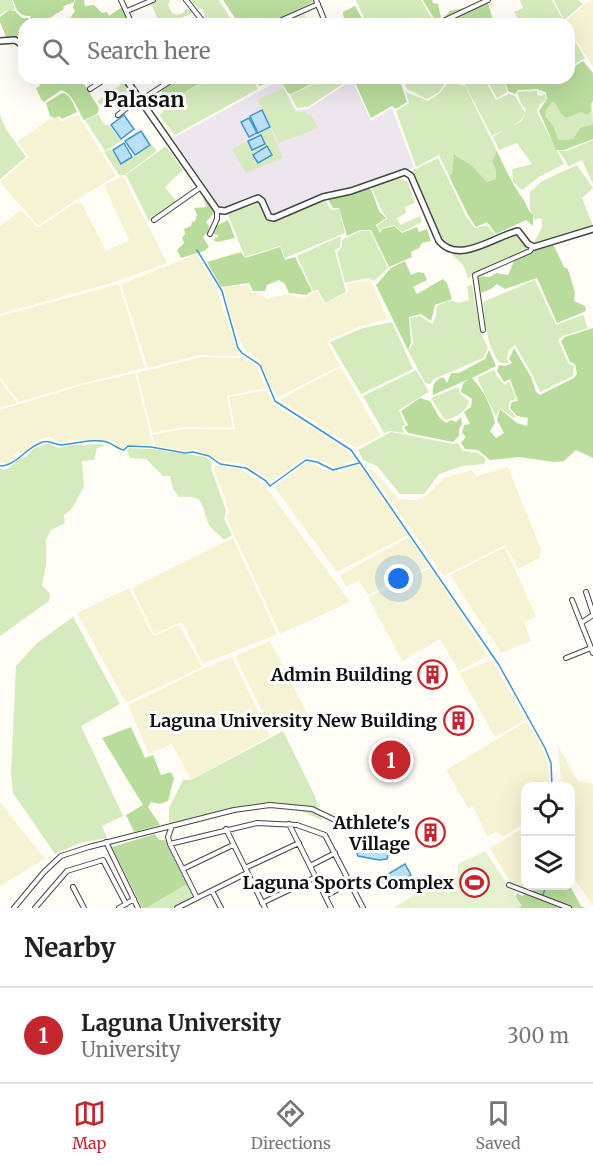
<!DOCTYPE html>
<html lang="en">
<head>
<meta charset="utf-8">
<style>
	body { margin:0; font-family:Merriweather,serif; background:#f6f6f6; color:#222 }
	.controls { position:absolute; right:18px; bottom:18px; display:grid; overflow:hidden; border-radius:12px; box-shadow:0 6px 24px #0002 }
	.controls button { width:54px; height:54px; display:grid; place-items:center; padding:0; border:0; border-bottom:2px solid #e0e0e0; background:#fff; color:#222; font:30px sans-serif }
	.you { position:absolute; left:399px; top:579px; width:21px; height:21px; margin:-15px; border:4px solid #fff; border-radius:50%; background:#1a73e8; box-shadow:0 0 0 9px #1a73e833 }
	.badge { display:grid; place-items:center; width:39px; height:39px; border-radius:50%; background:#c4262e; color:#fff; font-size:20px; font-weight:700 }
	.pin { position:absolute; translate:-50% -50%; border:3px solid #fff; box-shadow:0 2px 6px #0006 }
	.list { margin:0; padding:0; list-style:none }
	h2 { display:flex; justify-content:space-between; align-items:center; height:78px; margin:0; padding:0 24px; font-size:26px }
	h2 small { font-size:20px; font-weight:400; color:#767676 }
	.list li { display:grid; grid-template-columns:39px 1fr auto; gap:18px; align-items:center; box-sizing:border-box; height:96px; padding:0 24px; border-top:2px solid #e0e0e0 }
	.list b { display:block; font-size:22px; white-space:nowrap }
	.list p { margin:0; font-size:20px; white-space:nowrap; color:#767676 }
	.list em { font-size:20px; font-style:normal; color:#767676 }
	.icon { flex:none; width:33px; height:33px; fill:none; stroke:currentColor; stroke-width:2; stroke-linecap:round; stroke-linejoin:round }
	.map { position:relative; flex:none; width:593px; height:908px; overflow:hidden }
	.search { position:absolute; background:#fff; box-shadow:0 6px 24px #0002; left:18px; right:18px; top:18px; height:66px; display:flex; align-items:center; gap:15px; box-sizing:border-box; padding:0 21px; border-radius:18px; color:#767676; font-size:22px }
	.sheet { height:174px; background:#fff }
	nav { display:flex; justify-content:space-around; align-items:center; box-sizing:border-box; height:84px; border-top:2px solid #e0e0e0; background:#fff; font-size:16px; color:#767676 }
	nav a { display:grid; justify-items:center; gap:3px }
	nav .on { color:#c4262e }
	.map>svg:first-child { display:block }
	.industrial { fill:#eee6ef }
	.farmland { fill:#f6f3d4 }
	.green { fill:#d5ebbd }
	.forest { fill:#b9dc9c }
	.pitch { fill:#e6f2cf }
	.water { fill:#b9e0f7; stroke:#3f96cf; stroke-width:1.5 }
	.lines { fill:none; stroke-linecap:round; stroke-linejoin:round }
	.stream { stroke:#3f96cf; stroke-width:1.5 }
	.minor-casing { stroke:#444; stroke-width:6 }
	.tertiary-casing { stroke:#444; stroke-width:8 }
	.minor { stroke:#fff; stroke-width:4 }
	.tertiary { stroke:#fff; stroke-width:5 }
	.labels { text-anchor:middle; stroke-width:6; stroke-linejoin:round; paint-order:stroke }
	.poi-label { font-size:18px; font-weight:bold; fill:#111; stroke:#fff; text-anchor:end }
	.quarter-label { font-size:21px; font-weight:bold; fill:#111; stroke:#fff }
</style>
</head>
<body>
<div class="map">
<svg width="593" height="908" viewBox="0 0 593 908">
	<rect width="100%" height="100%" fill="#fffdf5"/>
	<path class="industrial" d="M280,80L296,110L308,109L352,80L371,121L392,108L414,167L275,215L270,212L263,196L258,193L221,209L173,138Z"/>
	<path class="farmland" d="M593,0V67L569,29V24L565,22L585,4Z
		M78,114L116,176L71,203L38,226L0,182L29,157L17,142L56,115L62,122Z
		M123,176L167,263L115,282L0,314V226L21,210L38,228L72,205L81,202L106,251L129,240L104,185Z
		M197,254L217,290L239,356L199,355L148,368L121,284Z
		M370,280L388,319L361,326L327,341L340,366L277,398L258,358L247,352L243,346L234,326L223,287L248,285L252,293H257L268,299L286,294L304,298L318,291L324,304L348,292L347,284Z
		M119,284L145,368L84,383L19,402L0,377V316Z
		M201,357L241,358L255,364L266,388L227,396L233,428L182,427L152,433L137,373Z
		M341,367L381,436L356,448L279,400Z
		M135,373L153,445H126L123,448L111,441L71,440L60,443L50,437L40,439L33,443L25,453H16L7,464L0,462V410L82,385Z
		M0,380L17,403L0,408Z
		M266,390L275,405L347,450L355,460L336,468L316,458H304L270,483L267,478L243,464L220,461L195,449L187,451L156,446L152,435L183,429H235L229,397Z
		M306,463L315,464L321,469L339,472L355,465L360,466L408,535L337,572L274,487Z
		M215,465L240,469L263,483L350,602L280,634L226,517L229,511L214,469Z
		M508,467L541,549L539,558L518,569L505,545L444,576L367,468L374,471L399,499L416,500L426,496L444,478L471,470L477,476Z
		M409,537L429,567L368,595L359,581L346,587L340,575Z
		M233,538L277,634L203,664L182,622L154,634L132,588Z
		M505,547L536,616L524,623L531,641L501,653L450,575Z
		M430,568L488,656L459,671L440,639L402,661L368,597Z
		M129,588L153,636L179,625L202,667L126,703L77,613Z
		M270,641L308,715L283,728L277,717L268,723L235,656Z
		M232,657L270,736L191,780L172,744L149,754L128,705L204,668Z
		M492,660L526,720L495,737L459,673Z
		M527,721L541,746L546,758L549,771V786H526L525,823L504,836L496,832L487,836L473,807L468,808L446,770Z
		M557,744L578,781L593,784V906L571,874L570,786H562Z
		M0,802L45,859L0,886Z
		M525,827L526,886H535L529,889L511,884L490,848Z"/>
	<path class="green" d="M0,0H12L15,10H8L0,15Z
		M158,0H170L168,5L172,13L176,15L183,13L186,9H189L192,13L167,24H160L151,4Z
		M191,0H219L234,24H213L206,20L203,9L198,8Z
		M356,0H421L434,22L429,24H402L399,18L388,24H367Z
		M520,0H552L565,24H521L514,12L523,8Z
		M554,0H578L583,4L564,20Z
		M569,31L585,58L569,67Z
		M220,78H253L258,89L175,135L159,115L167,108L165,103C176,98 186,91 197,86C205,82 213,84 220,78Z
		M328,78H340L344,83L308,107L297,108L290,95Z
		M402,78H449L439,92L427,99L407,89Z
		M451,78L457,84L465,86L497,151L496,179L487,182L471,165L455,154L452,174L449,176L439,155L416,167L396,111L409,103L406,92L428,101L440,93Z
		M475,78H484L496,100L509,94L515,96L525,113L521,120L512,126L522,121L526,110L521,103L517,92L537,91V95L541,96L545,94L546,100L540,104L537,112L564,164L539,177L522,190L513,182L512,169L532,164L517,143L499,150L493,137L505,129L492,136L464,83Z
		M486,78H506L505,84L507,92L497,98Z
		M125,82L131,92L105,110L97,101Z
		M283,88L295,112H306L308,115H311L318,128L279,143L258,100Z
		M592,101L593,124L580,128L573,139L561,140L558,139L554,127L546,117L544,111L552,102L555,103L561,114L566,118L582,112Z
		M98,114L105,125H109L121,141L105,151L85,120Z
		M0,115L6,129L26,157L0,179Z
		M270,128L283,158L246,173L232,149Z
		M593,140V184L582,160L568,167L566,161L558,150L566,151Z
		M152,144L157,151L125,175H119L104,152L111,149L121,165Z
		M166,146L183,170L165,187L177,202L149,221L126,175Z
		M438,158L466,216L475,228L487,225L495,235C476,244 458,254 441,239L412,171Z
		M577,165L593,188L582,198L593,226L538,244L534,242L542,227V219L538,218L535,221L530,209V192L542,181Z
		M395,177L408,182L415,203L405,207L406,213L397,218L400,225L420,216L422,222L402,232L394,225L382,228L380,231L377,226L387,218C380,209 376,198 371,186Z
		M325,199L331,210L339,209L345,233L285,258L280,246L245,257L227,212L257,200L260,201L270,222H275Z
		M360,231H370L388,268L374,281L368,278L345,283L337,252L342,247V240Z
		M512,235H517L529,250L468,278L463,265L452,255L454,252L468,253Z
		M341,236L340,247L335,250L336,255L346,292L325,303L318,290L313,291L297,256Z
		M535,280L556,325L583,315L588,328L563,336L558,340L568,363L574,366L573,376L540,392L533,376L515,345L509,350L507,358L509,363H500C487,347 485,323 483,302Z
		M472,285L481,333L488,348L483,358L434,379L430,384L425,383L408,350L413,344L410,318L420,316L432,324L436,316L437,306L450,300L459,303L469,300L467,286Z
		M392,322L413,369L361,394L330,342L363,328Z
		M495,369L496,375L505,385L509,381L516,399L510,401L508,408L516,417L514,418L500,408L496,417L477,378Z
		M416,370L429,392L399,410L405,425L402,426L404,433L390,431L384,433L363,396Z
		M458,387L461,395L469,401C467,411 455,418 445,420L431,398Z
		M391,432L453,444L458,443L463,451L478,453L486,459L484,464L463,466L439,474L424,494H400L377,466L363,460L358,450Z
		M45,444H50L58,448L71,445L102,444L104,446L97,448L94,460L82,461L84,487C76,498 77,507 64,515L65,523L51,530L46,540V565L42,585L50,594L49,601L0,636V468L3,470L9,468L20,458L26,457L33,449Z
		M129,448L152,449L206,457L212,463L211,468L226,511L224,519L232,535L224,540C220,534 214,532 210,526C199,508 210,495 179,497L173,489L170,476H163L146,459L130,458L127,450Z
		M73,617L120,704L81,726L123,816L102,826L107,838L80,843L55,854L13,793L11,774L16,666L37,643Z
		M283,731L315,796L322,820L282,803L235,807L169,824V808L183,780H191Z
		M187,884L193,897L172,908H146Z"/>
	<path class="forest" d="M13,0H74V2L64,6L63,10L54,15L43,24L31,22L30,16C18,16 17,10 13,0Z
		M75,0H84L85,6L94,5L102,13L107,12L109,16L122,7L130,24H88L86,19L74,24L72,23L71,17L75,11L73,7Z
		M223,0H312L313,2L268,24H239Z
		M423,0H432L433,3L438,4L441,18L436,22Z
		M488,2L493,21L490,24H438L450,11L464,8L468,11Z
		M355,6L365,24H335L344,19L343,12Z
		M9,10L15,11L22,18H28L31,24H24V39L6,37L0,22V17Z
		M583,61L593,73V101L590,104L591,111L588,115L582,112L566,118L561,114L555,103L552,102L545,111L546,117L554,127L558,139L561,140L573,139L580,128L593,124V139L564,150H556L539,111L547,99L546,92L537,89L518,90L515,94L508,91L506,84L512,78H548L549,81L555,78H569V70Z
		M41,78H80L99,108L97,114L84,120C77,109 73,93 61,90L44,102L41,99L36,88L40,86L37,79Z
		M179,78H219C213,83 207,81 200,84C188,89 177,99 164,101L161,90Z
		M254,78H324L291,94L288,93L280,79L259,86Z
		M358,78H399L407,102L396,109L392,106L371,118L354,80Z
		M62,93C71,94 73,104 77,112L62,119L59,116L55,118L50,116L46,103Z
		M497,151C505,168 512,184 523,199C527,204 527,210 533,215V226L526,220L496,234L487,222L476,227L468,215L449,176L452,174L454,154L471,165L487,182L496,179V170L492,161Z
		M367,188L371,189L379,211L386,218L376,225L380,233L382,229L394,226L402,233L417,227L419,232L427,229L431,241L422,243L419,248L411,252L412,257L389,267L371,230H360L347,236L339,208H333L327,198L360,192Z
		M203,198H205L215,212L206,222L209,226L208,232L203,237L209,247L204,251L181,258L177,250L184,243L182,238L185,234L184,229L191,226L192,222L195,221L197,215L194,208L207,207Z
		M228,220L235,238L217,242L213,240L219,236L214,234L216,226Z
		M553,244L564,267L568,269L575,293L574,301L585,306L586,311L557,323L537,278L505,289L497,284L491,289L481,293L478,278L482,276L490,277L496,273L508,275L514,261L536,249Z
		M280,247L285,260L295,257L312,291L306,295L289,293L285,284L279,280L267,285L265,291H253L249,283L221,287L207,262L241,252L245,258Z
		M405,261L411,275L418,272L424,273L427,280L413,287L417,294L443,279L447,283L452,299L435,305L431,321L421,314L409,317L411,343L408,350L376,285L391,268Z
		M593,328V458L576,450L564,461L554,462L519,457L490,460L478,450L465,449L461,443L466,437L462,433L464,425L470,424L464,412L471,407L472,399L461,392L463,383L469,379L433,395C432,385 434,381 443,377L447,383L451,373H459L485,359L489,350L496,366L472,378C483,389 492,407 495,423L490,431L496,438L504,433L497,420L500,409L517,423L527,426L528,418L517,416L510,408L512,402L518,401L510,379L504,382L497,371L499,365L505,366L512,363L509,359L514,348L531,377L536,392L540,395L574,378L577,374L575,364L570,362L561,341L565,337Z
		M420,398L430,401L439,417L446,423L451,420L456,422L461,417L462,424L459,429V436L453,442L408,433L404,427L408,425L401,411Z
		M131,727L145,758L153,755L161,775L171,772L174,778L168,801L160,804L151,802L148,807L160,825L134,832L126,815L143,805L102,738Z
		M155,834L159,840H165L187,884L146,908H142L112,847Z
		M541,886H570L581,906L586,908H517L513,903L517,893L522,896Z"/>
	<path class="pitch" d="M303,11L308,22L303,24H285L284,20Z
		M485,851L522,906L518,908H393L421,891L426,892L458,876V864Z"/>
	<path class="water" d="M262,110L270,127L258,133L250,116Z
		M124,115L134,129L121,139L111,125Z
		M249,118L257,133L249,137L241,122Z
		M141,131L150,145L135,155L125,141Z
		M261,135L265,144L252,150L248,141Z
		M124,143L132,157L121,164L113,150Z
		M267,146L272,155L258,163L253,155Z
		M355,839L390,849L387,859L379,860L358,856L354,844Z
		M405,864L411,875L385,891L378,880Z"/>
	<g class="lines">
		<path class="stream" d="M197,250L222,291L238,348L242,353L260,365L275,401L351,450L363,467L499,665L545,748L551,763L552,786
			M0,466C17,466 27,446 43,442C50,440 55,445 61,445C75,444 93,438 107,442C113,444 118,449 124,450L128,446L151,447L185,453L193,452L209,456L220,464L246,468L266,481L270,486L306,460L317,462L333,470L359,463
			M543,895L546,886"/>
		<defs>
			<path id="minor" d="M121,0L132,24
				M186,0L205,24
				M316,0L326,24
				M127,11L153,0
				M273,24L318,4
				M437,24L488,0
				M90,89L107,78
				M141,100L175,78
				M118,115L139,98
				M154,220L201,187
				M210,234L217,219V210
				M483,330L475,275L530,251L533,246
				M586,592L593,613
				M572,600L593,653
				M581,623L593,615
				M566,658L591,648
				M289,824L331,908
				M172,826L168,837L170,844L197,898
				M226,829L265,908
				M106,842L138,908
				M170,844L257,823L297,825L325,835L363,908
				M310,866L335,853
				M245,868L299,843
				M183,869L233,845
				M509,885L569,908
				M73,887L84,908
				M212,891L221,908
				M325,896L350,883
				M262,903L316,877
				M14,908L44,872L61,856L89,847L234,810L270,805L312,809L333,819
				M35,908L67,871L103,860L126,904
				M119,908L134,899
				M177,908L247,873"/>
			<path id="tertiary" d="M0,41L15,40L24,46
				M125,78L217,210L225,211L258,198L262,201L269,217L274,218L323,197L351,191L405,172L411,176L439,241C459,265 495,236 518,231L528,244L534,247L593,229"/>
		</defs>
		<use href="#minor" class="minor-casing"/>
		<use href="#tertiary" class="tertiary-casing"/>
		<use href="#minor" class="minor"/>
		<use href="#tertiary" class="tertiary"/>
	</g>
	<defs>
		<symbol id="building-ring" viewBox="-11 -11 22 22"><circle r="9.5" fill="#fff" stroke="#c4262e" stroke-width="1.5"/><path d="M-4-6H4V6H1V3H-1V6H-4ZM-2.5-4.3h1.7v1.8h-1.7ZM.8-4.3h1.7v1.8H.8ZM-2.5-1h1.7V.8h-1.7ZM.8-1h1.7V.8H.8Z" fill="#c4262e"/></symbol>
		<symbol id="stadium-ring" viewBox="-11 -11 22 22"><circle r="9.5" fill="#fff" stroke="#c4262e" stroke-width="1.5"/><path d="M0-5a6.5 5 0 1 0 0 10a6.5 5 0 1 0 0-10ZM-3.5-1.8h7v3.6h-7Z" fill="#c4262e"/></symbol>
	</defs>
	<g fill-rule="evenodd">
		<use href="#building-ring" x="416" y="658" width="33" height="33"/>
		<use href="#building-ring" x="442" y="704" width="33" height="33"/>
		<use href="#building-ring" x="414" y="816" width="33" height="33"/>
		<use href="#stadium-ring" x="458" y="866" width="33" height="33"/>
	</g>
	<g class="labels">
		<g class="poi-label">
			<text x="412" y="681">Admin Building</text>
			<text x="437" y="727">Laguna University New Building</text>
			<text x="410" y="829">Athlete's<tspan x="410" dy="21">Village</tspan></text>
			<text x="454" y="889">Laguna Sports Complex</text>
		</g>
		<g class="quarter-label">
			<text x="144" y="107">Palasan</text>
		</g>
	</g>
</svg>
<div class="controls">
<button><svg class="icon" aria-label="locate" viewBox="0 0 24 24"><circle cx="12" cy="12" r="6"/><path d="M12 2v4M12 18v4M2 12h4M18 12h4"/></svg></button>
<button><svg class="icon" aria-label="layers" viewBox="0 0 24 24"><path d="M12 4l9 5-9 5-9-5zM3 14l9 5 9-5"/></svg></button>
</div>
<div class="you"></div>
<div class="pin badge" style="left:391px;top:760px">1</div>
<div class="search"><svg class="icon" aria-label="search" viewBox="0 0 24 24"><circle cx="10" cy="10" r="6"/><path d="M15 15l6 6"/></svg>Search here</div>
</div>
<section class="sheet">
<h2>Nearby<small></small></h2>
<ul class="list">
<li><span class="badge">1</span><div><b>Laguna University</b><p>University</p></div><em>300 m</em></li>
</ul>
</section>
<nav>
<a class="on"><svg class="icon" aria-label="map" viewBox="0 0 24 24"><path d="M3 6l6-2 6 2 6-2v14l-6 2-6-2-6 2zM9 4v14M15 6v14"/></svg>Map</a>
<a><svg class="icon" aria-label="directions" viewBox="0 0 24 24"><path d="M12 3l9 9-9 9-9-9zM9 14v-3h6M13 9l2 2-2 2"/></svg>Directions</a>
<a><svg class="icon" aria-label="saved" viewBox="0 0 24 24"><path d="M7 4h10v16l-5-4-5 4z"/></svg>Saved</a>
</nav>
</body>
</html>
